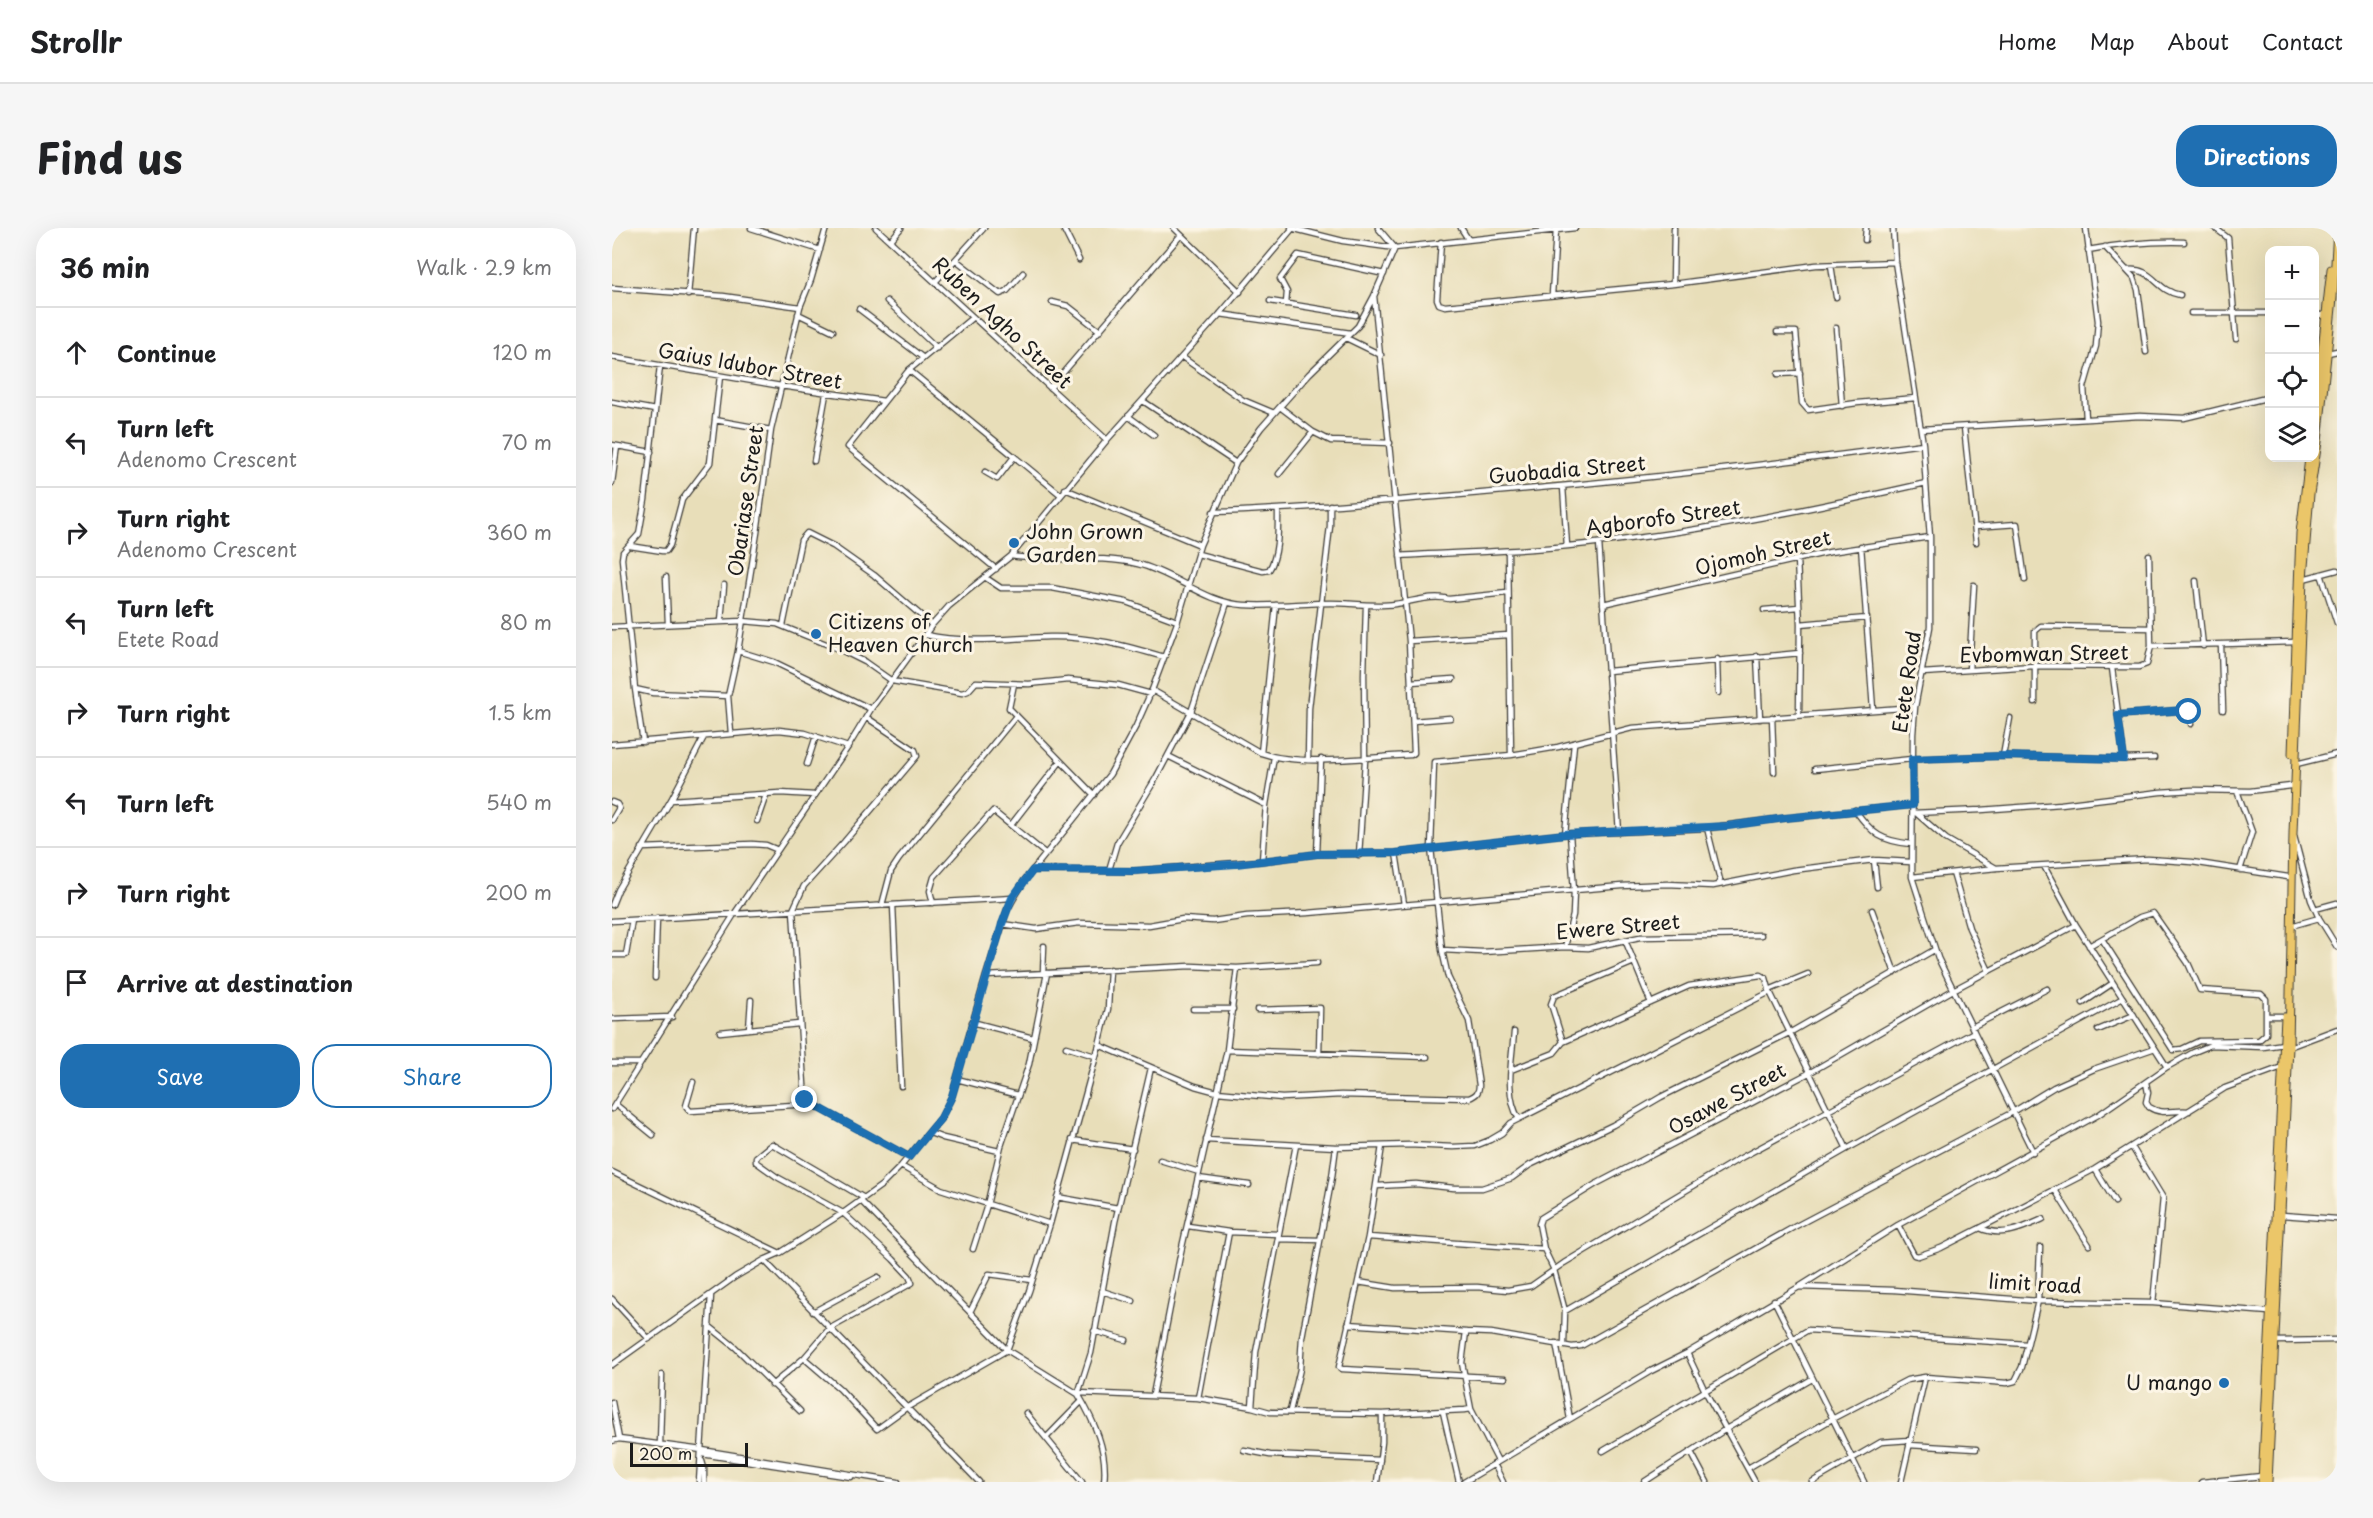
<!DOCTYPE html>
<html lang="en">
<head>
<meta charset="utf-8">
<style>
	body { margin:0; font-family:"Playpen Sans",sans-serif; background:#f6f6f6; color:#202124 }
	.controls { position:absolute; right:18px; top:18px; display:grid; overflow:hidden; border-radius:12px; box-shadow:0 6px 24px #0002 }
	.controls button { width:54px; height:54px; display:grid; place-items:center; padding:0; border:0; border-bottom:2px solid #e0e0e0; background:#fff; color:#202124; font:30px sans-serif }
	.scale { position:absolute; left:18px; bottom:15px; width:118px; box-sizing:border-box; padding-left:6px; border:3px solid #1c1c1c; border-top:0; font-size:16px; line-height:21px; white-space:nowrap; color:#1c1c1c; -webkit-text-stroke:4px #fcf5e5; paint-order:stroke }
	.stop { position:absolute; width:18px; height:18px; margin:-14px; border:4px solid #1f6fb2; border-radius:50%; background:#fff }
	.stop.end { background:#1f6fb2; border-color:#fff; box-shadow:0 2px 6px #0008 }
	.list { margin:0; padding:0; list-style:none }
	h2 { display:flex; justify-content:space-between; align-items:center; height:78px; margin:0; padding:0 24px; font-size:26px }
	h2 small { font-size:20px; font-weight:400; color:#757577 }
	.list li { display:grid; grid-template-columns:39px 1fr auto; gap:18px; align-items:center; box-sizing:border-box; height:90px; padding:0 24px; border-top:2px solid #e0e0e0 }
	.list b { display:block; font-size:22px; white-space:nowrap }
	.list p { margin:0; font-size:20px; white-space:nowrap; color:#757577 }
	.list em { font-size:20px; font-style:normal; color:#757577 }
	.actions { display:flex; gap:12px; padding:18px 24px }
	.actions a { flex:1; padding:14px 0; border:2px solid #1f6fb2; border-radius:24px; text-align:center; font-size:21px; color:#1f6fb2 }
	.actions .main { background:#1f6fb2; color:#fff }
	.icon { flex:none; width:33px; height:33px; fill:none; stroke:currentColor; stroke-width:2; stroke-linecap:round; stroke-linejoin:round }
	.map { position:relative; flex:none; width:1725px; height:1254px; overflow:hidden; border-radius:24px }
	header { display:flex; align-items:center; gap:36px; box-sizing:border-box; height:84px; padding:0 30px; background:#fff; border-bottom:2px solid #e0e0e0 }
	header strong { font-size:28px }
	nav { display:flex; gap:33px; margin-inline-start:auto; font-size:21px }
	.intro { display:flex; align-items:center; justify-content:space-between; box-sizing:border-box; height:144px; padding:0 36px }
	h1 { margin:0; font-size:42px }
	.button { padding:15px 27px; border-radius:24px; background:#1f6fb2; color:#fff; font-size:21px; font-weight:700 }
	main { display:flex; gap:36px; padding:0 36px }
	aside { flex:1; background:#fff; border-radius:24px; box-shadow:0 6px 24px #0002 }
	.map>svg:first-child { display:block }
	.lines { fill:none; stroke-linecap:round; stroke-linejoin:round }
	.minor-casing { stroke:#3b3934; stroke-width:7 }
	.highway-casing { stroke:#3b3934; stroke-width:9 }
	.minor { stroke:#fff; stroke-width:4.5 }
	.highway { stroke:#ebc669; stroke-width:7 }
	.route { stroke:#1f6fb2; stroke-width:8 }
	.poi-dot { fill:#1f6fb2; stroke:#fcf5e5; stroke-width:2 }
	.labels { text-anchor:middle; stroke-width:6; stroke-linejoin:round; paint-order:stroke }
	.street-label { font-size:20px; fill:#1c1c1c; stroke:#fcf5e5 }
	.poi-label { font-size:20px; fill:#1c1c1c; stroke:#fcf5e5; text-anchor:start }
</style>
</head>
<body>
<header>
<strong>Strollr</strong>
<nav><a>Home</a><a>Map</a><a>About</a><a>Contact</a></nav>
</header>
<div class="intro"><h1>Find us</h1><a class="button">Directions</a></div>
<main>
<aside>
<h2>36 min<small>Walk · 2.9 km</small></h2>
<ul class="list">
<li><svg class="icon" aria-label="ahead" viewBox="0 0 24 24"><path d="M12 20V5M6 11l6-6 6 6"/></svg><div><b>Continue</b></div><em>120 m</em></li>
<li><svg class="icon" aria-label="left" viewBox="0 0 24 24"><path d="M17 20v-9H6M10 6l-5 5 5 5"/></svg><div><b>Turn left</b><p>Adenomo Crescent</p></div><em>70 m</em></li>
<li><svg class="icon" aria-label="right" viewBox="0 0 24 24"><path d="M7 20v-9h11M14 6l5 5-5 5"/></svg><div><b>Turn right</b><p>Adenomo Crescent</p></div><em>360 m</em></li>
<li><svg class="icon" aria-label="left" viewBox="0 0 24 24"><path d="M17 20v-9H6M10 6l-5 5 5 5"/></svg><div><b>Turn left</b><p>Etete Road</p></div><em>80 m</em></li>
<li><svg class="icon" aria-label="right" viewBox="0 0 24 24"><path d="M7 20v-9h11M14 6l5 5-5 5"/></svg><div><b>Turn right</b></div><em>1.5 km</em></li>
<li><svg class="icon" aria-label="left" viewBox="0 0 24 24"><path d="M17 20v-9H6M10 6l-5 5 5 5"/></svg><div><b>Turn left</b></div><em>540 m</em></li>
<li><svg class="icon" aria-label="right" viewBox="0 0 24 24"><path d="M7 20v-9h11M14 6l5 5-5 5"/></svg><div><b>Turn right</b></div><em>200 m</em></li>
<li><svg class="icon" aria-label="arrive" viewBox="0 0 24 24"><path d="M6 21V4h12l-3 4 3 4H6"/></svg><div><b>Arrive at destination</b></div></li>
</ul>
<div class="actions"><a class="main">Save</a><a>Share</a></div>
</aside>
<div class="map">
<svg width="1725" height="1254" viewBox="0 0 1725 1254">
	<rect width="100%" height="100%" fill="#fcf5e5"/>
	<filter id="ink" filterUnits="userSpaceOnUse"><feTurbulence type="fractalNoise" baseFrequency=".0167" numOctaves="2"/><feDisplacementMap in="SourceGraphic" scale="12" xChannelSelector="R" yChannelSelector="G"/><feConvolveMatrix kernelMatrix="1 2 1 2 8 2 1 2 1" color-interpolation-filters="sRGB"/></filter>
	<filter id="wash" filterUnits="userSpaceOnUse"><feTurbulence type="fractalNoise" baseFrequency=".008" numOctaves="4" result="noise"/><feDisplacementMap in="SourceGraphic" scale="24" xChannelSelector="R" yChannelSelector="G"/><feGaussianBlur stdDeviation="1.35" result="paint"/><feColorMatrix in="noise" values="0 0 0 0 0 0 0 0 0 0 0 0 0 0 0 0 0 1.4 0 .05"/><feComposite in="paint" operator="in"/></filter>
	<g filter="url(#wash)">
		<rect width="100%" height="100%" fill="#e8deb9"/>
	</g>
	<g filter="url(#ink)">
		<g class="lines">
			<defs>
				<path id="minor" d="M139,0L208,22
					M264,0L495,212
					M451,0L467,32
					M562,0L628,64
					M679,0L731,13L783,20L963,0
					M766,0L783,20
					M849,0L856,11
					M1281,0L1283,34L1311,216L1318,309V399L1303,479L1301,506L1300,649L1326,730L1421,924
					M1474,0L1486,93L1484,118L1472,159L1474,191
					M1603,0L1616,10L1624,111
					M1253,12L1254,0
					M278,13L289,0
					M829,14L825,71L827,76L833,78L1061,56L1204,37L1283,34
					M1493,19L1522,50L1526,62L1534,124
					M1476,22C1509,16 1538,13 1572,14
					M344,32L388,66L395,63L411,45
					M1219,37L1224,69
					M1516,42C1541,39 1544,63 1568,67
					M324,53L372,0
					M1061,56L1062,0
					M0,60L111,68L188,79
					M76,67L82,0
					M940,67L944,2
					M275,73L325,120
					M658,73L744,87
					M440,74L456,78L488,103
					M674,76L675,64L668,51L686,27L772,46
					M247,81L310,129
					M1579,85H1658
					M186,86L221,103
					M608,86L739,105
					M1702,87H1715
					M361,89L297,142L236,219L384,341
					M1224,100L1230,178
					M1165,104H1184L1190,175L1196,182L1245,175L1304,170
					M734,110L769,127
					M1716,125L1725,123
					M0,129L169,158L272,173
					M570,129L631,172L662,185
					M297,142L449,267
					M1166,146L1188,145
					M438,160L569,7
					M531,173L624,235
					M0,174L43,182
					M668,179L701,204L719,213L778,215
					M516,188L542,207
					M103,192L159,202
					M1352,199L1364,314
					M1309,201L1528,188L1572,190L1658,169
					M0,217L39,224
					M202,233L214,166
					M373,244L385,251L402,229
					M667,246L701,204
					M0,255L5,218
					M951,259L955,318
					M453,261L588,317
					M601,284C676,282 749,275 823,269C986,256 1148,238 1311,216
					M1363,299L1405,296L1413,352
					M987,315L1007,604
					M18,318L50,323H54L58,317L70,272L98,235L108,148
					M1249,318L1261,481
					M896,324L899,527
					M586,326L651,343L657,342C667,327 666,300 666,282
					M399,328C441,335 484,326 526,336C563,345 593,375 632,377C661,379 690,375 719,375C740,375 761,379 783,376C800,374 820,366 837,371L895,365
					M788,328C844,324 900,324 956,318C1078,306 1195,282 1314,255
					M1185,331L1188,396L1187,486
					M1709,346L1725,395
					M54,349L56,395
					M374,350L389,360H440L514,374L565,393
					M1691,351L1725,342
					M1584,353L1591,418
					M991,376L1218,324L1318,309
					M1152,382L1187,379
					M109,394L112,357
					M1188,396L1255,390
					M171,398L189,312L195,305L221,318L262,347L320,397
					M0,399L131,393L165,396L229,422L253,434L280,453L350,465L356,463L364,454L417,456L456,452L506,457L539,466
					M314,407C357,416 395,410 438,409C478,408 515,418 552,429
					M797,413L897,407
					M1609,417L1611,482
					M1539,418L1684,414
					M126,423L162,434L259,481
					M1145,428L1148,491
					M1105,431L1106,465
					M1357,442L1362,357
					M996,443L1188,425
					M1310,445L1422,438L1527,439L1535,436L1539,418L1537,327
					M799,454L841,451
					M402,456L397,480L482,567
					M23,461L41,465L116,468
					M540,462L649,525C689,539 756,529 799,527L802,525L797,413L762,68
					M1423,474V403L1429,398L1539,400
					M1506,487L1573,482L1577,484L1579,496
					M1160,489L1162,544
					M801,493L838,490
					M119,505L116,468L126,423L145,305L159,202L188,79L199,52L214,0
					M31,514L23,461L10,331L11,324L27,306L33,272L48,138
					M0,516L167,502L193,505L236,519
					M649,525L664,377
					M556,528L654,577
					M1391,528L1398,490
					M696,531L697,480L718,298V277
					M1512,531L1542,530
					M195,536L204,508
					M1684,536L1725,526
					M1203,541L1300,531L1391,528L1512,531L1500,440
					M1625,563L1640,604L1628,642
					M59,572L168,565L203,567
					M0,574L5,576L7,580L0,592
					M1243,582C1261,607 1269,613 1300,616
					M1301,585L1369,582L1449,576L1548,564L1580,562L1638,563L1679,558
					M1304,585L1334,611L1384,640
					M145,593L154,567
					M399,597L448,534
					M1095,600L1108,652L1106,656
					M953,606L962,516
					M1682,608L1699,672L1707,690L1725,719
					M30,620L140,616L154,617L166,622
					M784,625L792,676
					M705,626L709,531
					M747,627L753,533L752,447L754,378
					M1262,632L1265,659
					M650,633L705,626L784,625L953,606L1095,600L1174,590L1301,577
					M1432,638L1464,697L1555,839
					M421,642L522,643L650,633L654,577L662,529
					M497,642L505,615L544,550L579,484L615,375
					M1341,645L1357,700L1377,743
					M1300,649L1384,640L1536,631L1580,634L1676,649
					M321,675L318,663L322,649L381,583L434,626
					M0,677L6,662L59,572L92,509
					M270,677L279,643L287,631L404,488
					M281,677L289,858
					M1703,681L1725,675
					M1260,682L1283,745
					M0,693L401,670
					M390,696L424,701L467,695L537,697L571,691L601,693L635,688L696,685L1010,658L1055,656L1101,658L1181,642L1262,632L1299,634
					M1679,698L1707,690
					M1490,711L1561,822L1570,821L1587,813L1647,812L1654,806V788
					M1013,712L1039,775
					M1477,718L1528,689L1541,685L1576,735L1588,762L1649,766L1654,771V788H1673
					M953,719L961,687L962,663L958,606
					M830,722L870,724L953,719L976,720L1028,709L1149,707
					M0,727H14L20,692
					M431,745L432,718
					M374,748L579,738L625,740L705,735
					M43,750L45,690
					M1157,762L1196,746
					M1471,775L1501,755
					M581,781H621
					M645,782L708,780L707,826
					M0,791L60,789
					M360,794L421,810
					M1360,799L1435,761
					M137,801L139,772
					M1486,802L1522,787
					M108,804L187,796
					M902,804C900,833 892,866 907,891
					M951,814L939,776L942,768L1022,734
					M487,817L583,858L605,864L670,870L729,867L857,870C864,867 867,865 867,857L857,793L836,749L830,722L819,620L822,534L899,527L946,519L1020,500L1303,479
					M454,819L483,828
					M1677,819L1725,801
					M615,822L815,829
					M0,835H28
					M899,842L942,825L951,814L1077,758L1149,747L1154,750L1158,764L1235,921
					M345,851L406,867
					M81,854L74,878L78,883L182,877L193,872
					M1534,854L1536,865L1534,874L1537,879C1551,888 1561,881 1577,883
					M193,872L181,682L192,658L232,614L305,528L303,522L254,489
					M193,872L297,929
					M3,876L41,907
					M0,881L123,685L236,519L259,481L320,397L337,378L399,328L495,212L608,86L681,0
					M318,905L331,910L387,923
					M460,912L521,921
					M594,912L724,919L797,917L841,919L863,918L878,912L890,905L899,895L1158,764
					M684,917L644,1124L640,1179L658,1184L770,1186L853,1182L859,1181L850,1135L854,1104L879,1105L960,1119L969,1118L1184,998L1401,884L1442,859L1482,841L1543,820
					M770,918L756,1009L727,1139L730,1141L893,1150
					M1520,919L1551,970L1541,1075
					M548,932L587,944
					M289,938L329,961L438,996
					M1483,941L1503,974
					M0,944L168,1025
					M586,950L637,957
					M765,958L804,956L842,960H870L900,950L918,937L1001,897L1049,869L1179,804L1322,722
					M1443,962L1477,1017
					M445,969L506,980
					M249,973L395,1122L466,1166
					M1670,987L1725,991
					M1286,997L1302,1027L1306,1028L1329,1020L1483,941L1613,860L1670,839
					M576,998L617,1004L666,1006
					M1368,1000C1390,1010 1411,1000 1431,991
					M756,1009L932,1021
					M666,1011L708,1012
					M361,1021L375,977L389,918L417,836L435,745
					M152,1032L367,1254
					M746,1054L783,1060L865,1059L896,1062L919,1058L952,1035L1125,932L1362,804
					M1187,1059L1282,1062L1426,1073L1541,1075L1657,1084
					M490,1063L521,1073
					M0,1071L37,1111
					M1162,1072L1252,1254
					M953,1083L1235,921L1511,770
					M201,1084L266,1049
					M358,1084L377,1046L420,1052
					M736,1096L854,1104
					M97,1098L123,1119L188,1183
					M482,1103L514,1112
					M1663,1113L1725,1112
					M944,1115L958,1191
					M952,1116L953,1083L942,1042L932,1021L927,996L929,990L984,956L1197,845L1341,762L1464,697
					M1075,1125L1093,1163L1143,1254
					M192,1130L228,1161L265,1201L294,1180L395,1122L417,1063L438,996L487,817L496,781L498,741
					M0,1137L123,1049L152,1032L168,1025L231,985L270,957L289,938L329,890L340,868L374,748L395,682L412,653L498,546L524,498L540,462L565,395L588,317L624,235L649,200L697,146L746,98L762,68L783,20
					M160,1157L192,1130L217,1101L300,1055L297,1048L281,1031L231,985L165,949L144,934V929L160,916L252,970
					M467,1165L586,1170L640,1179
					M541,1167L568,1028L615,822L625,740
					M586,1170L617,1004
					M0,1174L7,1211
					M859,1181L886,1233
					M678,1183L688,1141L690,1109L720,949L724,919
					M831,1184L847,1254
					M414,1185L434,1210
					M0,1213L7,1211L90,1222L286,1254
					M48,1216L50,1147
					M1297,1217L1364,1221
					M632,1222L658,1227L768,1232
					M991,1223L1196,1102L1415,1116
					M1079,1224L1095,1254
					M90,1226L239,1249
					M90,1233L92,1240V1254
					M882,1236L891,1254
					M1136,1240L1220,1191L1295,1152L1313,1149L1395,1155L1403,1153L1410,1139L1426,1073L1428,1019
					M87,1254L99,1067
					M470,1254L434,1210L470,1173
					M492,1254C496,1223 482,1193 466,1166L479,1125L503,994L539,840
					M765,1254L770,1214V1186
					M852,1254L1039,1143L1075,1125L1187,1059L1286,997L1486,887L1555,839L1582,824L1599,817L1651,819L1672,816
					M1032,1254L1114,1201L1200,1151
					M1200,1254L1269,1214L1298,1212
					M1289,1254L1313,1149
					M1590,1254L1650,1248"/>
				<path id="highway" d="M1702,193L1719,41
					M1680,526L1688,305L1697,230
					M1650,1254L1673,789
					M1656,1254L1677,819L1681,605L1691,351L1698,266L1706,214L1721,70L1725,0"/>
			</defs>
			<use href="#minor" class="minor-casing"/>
			<use href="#highway" class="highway-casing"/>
			<use href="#minor" class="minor"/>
			<use href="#highway" class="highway"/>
		</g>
	</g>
	<g class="lines" filter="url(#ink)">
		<path class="route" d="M193,872L297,929L329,890L340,868L390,696L400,670L421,642L522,643L624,636L705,626L784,625L953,606L1116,598L1173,590L1301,577L1300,531L1391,528L1512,531L1506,487L1573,482L1577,484"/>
	</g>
	<g class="poi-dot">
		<circle cx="402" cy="315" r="6"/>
		<circle cx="204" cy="406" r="6"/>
		<circle cx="1612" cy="1155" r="6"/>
	</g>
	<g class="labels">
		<g class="street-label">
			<text transform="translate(390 95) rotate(43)" y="7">Ruben Agho Street</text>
			<text transform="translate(138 138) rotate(10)" y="7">Gaius Idubor Street</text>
			<text transform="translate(955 242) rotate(-5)" y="7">Guobadia Street</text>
			<text transform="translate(134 273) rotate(-82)" y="7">Obariase Street</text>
			<text transform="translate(1051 290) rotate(-8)" y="7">Agborofo Street</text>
			<text transform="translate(1151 325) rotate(-13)" y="7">Ojomoh Street</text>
			<text transform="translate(1432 426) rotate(-1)" y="7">Evbomwan Street</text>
			<text transform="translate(1295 454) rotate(-82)" y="7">Etete Road</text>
			<text transform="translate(1006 699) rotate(-5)" y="7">Ewere Street</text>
			<text transform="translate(1115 871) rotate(-28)" y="7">Osawe Street</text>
			<text transform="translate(1423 1056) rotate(3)" y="7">limit road</text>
		</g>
		<g class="poi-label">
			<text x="414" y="311">John Grown<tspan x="414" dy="23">Garden</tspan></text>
			<text x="216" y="401">Citizens of<tspan x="216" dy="23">Heaven Church</tspan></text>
			<text x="1600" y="1162" text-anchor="end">U mango</text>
		</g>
	</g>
</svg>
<div class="controls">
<button>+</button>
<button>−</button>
<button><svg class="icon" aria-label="locate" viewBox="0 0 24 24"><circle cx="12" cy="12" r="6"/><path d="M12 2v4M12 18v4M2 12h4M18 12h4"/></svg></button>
<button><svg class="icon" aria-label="layers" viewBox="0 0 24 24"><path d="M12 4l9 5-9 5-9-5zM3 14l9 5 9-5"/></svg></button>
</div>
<div class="scale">200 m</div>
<div class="stop" style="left:1577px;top:484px"></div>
<div class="stop end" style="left:193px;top:872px"></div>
</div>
</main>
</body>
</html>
